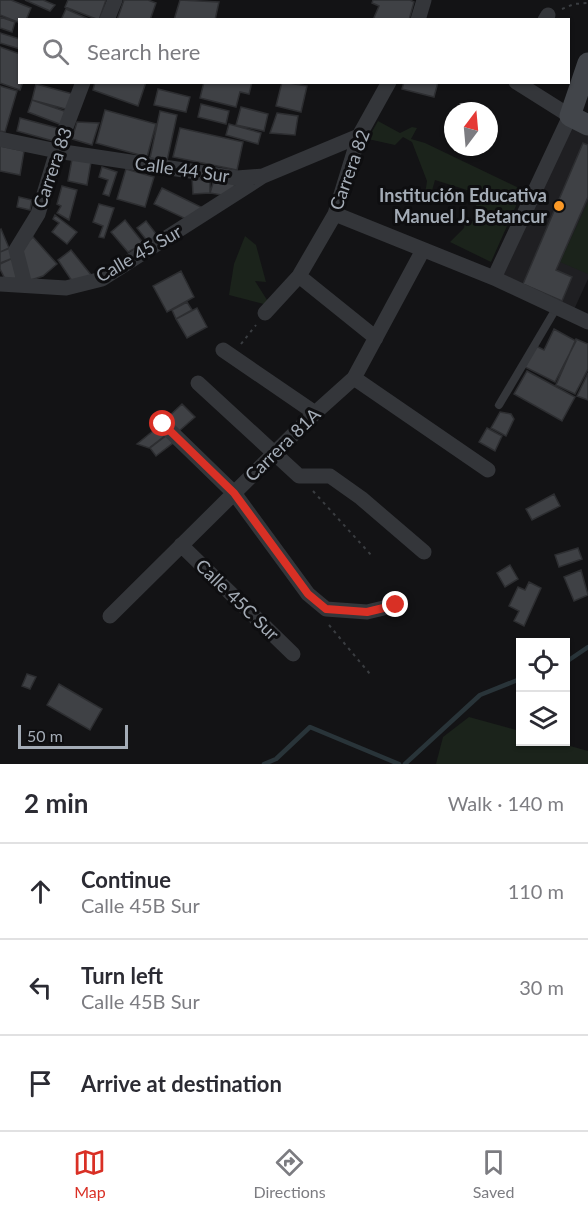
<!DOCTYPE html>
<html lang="en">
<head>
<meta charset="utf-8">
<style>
	body { margin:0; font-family:Lato,sans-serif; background:#f2f2f3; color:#2b2b33 }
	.controls { position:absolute; right:18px; bottom:18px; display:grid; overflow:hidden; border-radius:0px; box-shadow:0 2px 4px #0004 }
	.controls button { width:54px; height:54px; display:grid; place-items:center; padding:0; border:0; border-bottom:2px solid #e1e1e2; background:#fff; color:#2b2b33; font:30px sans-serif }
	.compass { position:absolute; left:444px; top:102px; width:54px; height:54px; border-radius:50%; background:#fff; box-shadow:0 2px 4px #0004; rotate:16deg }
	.scale { position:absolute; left:18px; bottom:15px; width:110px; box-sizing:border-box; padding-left:6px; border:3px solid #a4acb6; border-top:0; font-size:16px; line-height:21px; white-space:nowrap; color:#a4acb6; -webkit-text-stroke:4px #0e0e10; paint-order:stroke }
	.stop { position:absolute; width:18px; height:18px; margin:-14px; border:4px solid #d93025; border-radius:50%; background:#fff }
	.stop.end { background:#d93025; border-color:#fff; box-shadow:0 2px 6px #0008 }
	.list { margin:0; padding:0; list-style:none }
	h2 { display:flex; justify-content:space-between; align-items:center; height:78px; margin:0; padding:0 24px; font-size:26px }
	h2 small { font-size:20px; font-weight:400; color:#7c7c81 }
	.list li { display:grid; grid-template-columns:39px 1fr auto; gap:18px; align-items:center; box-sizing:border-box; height:96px; padding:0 24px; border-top:2px solid #e1e1e2 }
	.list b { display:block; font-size:22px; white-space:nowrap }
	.list p { margin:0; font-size:20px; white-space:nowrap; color:#7c7c81 }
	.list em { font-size:20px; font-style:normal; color:#7c7c81 }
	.icon { flex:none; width:33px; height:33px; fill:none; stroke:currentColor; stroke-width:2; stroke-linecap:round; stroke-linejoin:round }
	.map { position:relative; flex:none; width:588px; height:764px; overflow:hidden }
	.search { position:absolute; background:#fff; box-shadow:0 2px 4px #0004; left:18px; right:18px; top:18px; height:66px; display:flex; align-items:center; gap:15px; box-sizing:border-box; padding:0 21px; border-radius:0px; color:#7c7c81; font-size:22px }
	.sheet { height:366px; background:#fff }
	nav { display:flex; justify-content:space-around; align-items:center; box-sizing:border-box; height:84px; border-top:2px solid #e1e1e2; background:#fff; font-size:16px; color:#7c7c81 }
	nav a { display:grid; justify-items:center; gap:3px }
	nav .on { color:#d93025 }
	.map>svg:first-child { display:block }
	.built { fill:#1f1f22 }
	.green { fill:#1b231b }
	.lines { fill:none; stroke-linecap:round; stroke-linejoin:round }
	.stream { stroke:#293439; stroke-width:4.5 }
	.building { fill:#3f4145; stroke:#2d2e31; stroke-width:1.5 }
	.path { stroke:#3a3d41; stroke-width:2; stroke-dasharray:3 4.5; stroke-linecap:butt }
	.service { stroke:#34363a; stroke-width:8 }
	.minor { stroke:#34363a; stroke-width:15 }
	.secondary { stroke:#42454a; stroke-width:21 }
	.route { stroke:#d93025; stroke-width:8 }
	.poi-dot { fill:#fa9826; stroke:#0e0e10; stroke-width:2 }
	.labels { text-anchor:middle; stroke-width:6; stroke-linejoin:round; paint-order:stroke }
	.street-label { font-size:18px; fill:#a4acb6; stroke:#0e0e10 }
	.poi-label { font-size:18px; font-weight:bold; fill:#a4acb6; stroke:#0e0e10; text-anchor:end }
</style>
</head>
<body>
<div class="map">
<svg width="588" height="764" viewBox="0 0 588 764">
	<rect width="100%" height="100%" fill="#131315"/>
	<path class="built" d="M569,126L588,134V279L572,314L494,278Z"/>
	<path class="green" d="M378,121L400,133L412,127L417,128L411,139L425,143L523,190L491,262L450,242L464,228L465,222L475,221L479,209L470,198V191L435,180L431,194H425L427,181L412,142L403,137L395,145L368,139Z
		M588,202V274L560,262Z
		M245,236L256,245L266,282L255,281L267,300L264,304L229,295L234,264Z
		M469,717L520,731V742H556L588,751V764H436L443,737Z"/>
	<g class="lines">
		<path class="stream" d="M566,662L588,647
			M264,764L276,759L310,727L399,764
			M405,764L480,695L520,679"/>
	</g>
	<path class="building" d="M0,0H11L31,8L26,20H20V23L0,15Z
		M25,0H43L55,5L50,11Z
		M68,0H106L99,20L65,7Z
		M124,0H148L156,3L150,20H117Z
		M180,0L219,2L215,20H174Z
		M373,0H410L414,2L409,20H373L379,6L372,3Z
		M66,9L91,20H61Z
		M0,17L15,22L12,32L0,28Z
		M0,33L20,39V49L0,43Z
		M0,47L20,54V82H23L20,90L0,83Z
		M95,82H146L138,106L93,90Z
		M204,82H252L249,94L240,92L236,107L200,98Z
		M282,82L307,86L301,112L276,106Z
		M404,82H438L434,97L402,89Z
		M36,84L73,94L69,110L32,100Z
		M0,86L17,91L5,132L0,131Z
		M158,89L190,97L186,112L154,105Z
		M32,100L67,112L62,125L28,112Z
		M201,104L229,111L226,124L198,117Z
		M241,107L268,114L264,131L236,125Z
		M105,110L156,124L147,157L96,143Z
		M160,111L177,115L167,161L150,158Z
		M277,113L298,116L295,135L270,133Z
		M20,118L61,129L57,142L17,131Z
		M77,122L99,123L92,145L72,139Z
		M229,124L261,133L258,144L226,135Z
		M180,128L243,142L237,170L173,157Z
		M583,143L588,145V197L556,270L572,277L562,301L523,284Z
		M0,146L24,151L20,175L0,171Z
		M72,159L91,162L87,185L68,181Z
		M102,167L117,172L109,196L103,194L108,180L99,177Z
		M126,169L154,177L145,207L117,199Z
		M192,177L210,182V193L193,194Z
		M214,180L235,182L233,197L210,193Z
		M62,186L77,190L69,220L57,213L61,206L57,204Z
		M162,188L203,208L186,219L154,204Z
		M19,197L32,200L30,210L17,207Z
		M99,204L114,208L104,238L99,237L103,226L93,222Z
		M55,215L77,232L67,244L52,232L59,223L53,219Z
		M125,220L144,244L128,252L111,232Z
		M146,221L157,235L148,242L137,228Z
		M1,229L9,248L0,252V230Z
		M33,237L57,264L43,276L28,281L21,248Z
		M10,248L13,258L0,263V252Z
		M71,250L92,276L74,284L58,260Z
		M13,258L21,281L5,279L0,269V264Z
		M181,271L194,297L167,312L153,286Z
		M187,302L192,310L176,319L172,310Z
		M197,308L207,327L187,338L176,319Z
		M554,329L576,341L555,382L525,367L536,346L544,350Z
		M576,339L588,344V369L575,394L556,385Z
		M527,371L575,397L562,421L514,394Z
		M588,373V400L577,396Z
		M182,404L195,417L178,432L166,419Z
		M500,412L511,414L514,419L506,436L491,428Z
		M159,426L166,435L149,448L137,444Z
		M487,428L502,436L495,451L479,442Z
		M167,435L173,443L156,456L150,448Z
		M554,494L560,506L532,520L526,509Z
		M578,548L582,559L559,567L555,555Z
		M510,565L518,579L505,587L497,573Z
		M581,570L588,595L574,601L564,577Z
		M529,582L541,588L524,626L514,621L519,611L509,606L518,587L525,590Z
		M27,674L36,677L30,689L22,686Z
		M59,684L102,709L90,730L47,705Z"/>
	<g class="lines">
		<path class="path" d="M562,9L574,4L588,3
			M241,344L256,325
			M313,491L372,556
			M329,625L370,674"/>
		<path class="service" d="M499,405L557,307"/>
		<path class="minor" d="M107,20L115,0
			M418,20L424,0
			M545,20L548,15
			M0,139L57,151L237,178L263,176L359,136
			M335,214L494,278L588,322
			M299,276L376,338
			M494,278L570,116L516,82
			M0,284L66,288L102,279L263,176
			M25,285L16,250L38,214L57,151L83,82
			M265,313L299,276L335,214L359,136L389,82
			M223,350L315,413
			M354,378L488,470
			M198,383L299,476H330L361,498L424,552
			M163,424L234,493L308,594L326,609L367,612L396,605
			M181,545L293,654
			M110,616L315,413L354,378L423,250"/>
		<path class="secondary" d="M588,63L570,116L588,125"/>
	</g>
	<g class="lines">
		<path class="route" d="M163,424L234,493L308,594L326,609L367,612L396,605"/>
	</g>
	<circle class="poi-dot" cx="559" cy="206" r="6"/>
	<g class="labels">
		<g class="street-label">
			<text transform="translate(53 168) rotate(-71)" y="6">Carrera 83</text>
			<text transform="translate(182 170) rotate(8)" y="6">Calle 44 Sur</text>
			<text transform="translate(350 170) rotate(-70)" y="6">Carrera 82</text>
			<text transform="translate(139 254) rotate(-30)" y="6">Calle 45 Sur</text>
			<text transform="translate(283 445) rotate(-44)" y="6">Carrera 81A</text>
			<text transform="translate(237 600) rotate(44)" y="6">Calle 45C Sur</text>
		</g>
		<g class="poi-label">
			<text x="547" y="202">Institución Educativa<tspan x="547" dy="21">Manuel J. Betancur</tspan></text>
		</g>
	</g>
</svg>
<div class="controls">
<button><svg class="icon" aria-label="locate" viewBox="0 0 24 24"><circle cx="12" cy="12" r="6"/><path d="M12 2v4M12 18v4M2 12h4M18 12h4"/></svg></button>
<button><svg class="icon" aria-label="layers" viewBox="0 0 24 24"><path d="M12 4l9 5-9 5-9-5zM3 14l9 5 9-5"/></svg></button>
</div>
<svg class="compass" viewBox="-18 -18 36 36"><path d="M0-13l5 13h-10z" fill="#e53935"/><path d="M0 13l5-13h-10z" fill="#7c7c81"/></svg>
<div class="scale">50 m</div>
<div class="stop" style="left:163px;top:424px"></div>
<div class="stop end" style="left:396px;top:605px"></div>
<div class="search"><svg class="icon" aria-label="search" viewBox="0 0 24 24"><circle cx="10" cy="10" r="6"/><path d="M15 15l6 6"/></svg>Search here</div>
</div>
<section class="sheet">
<h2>2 min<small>Walk · 140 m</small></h2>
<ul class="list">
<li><svg class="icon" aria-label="ahead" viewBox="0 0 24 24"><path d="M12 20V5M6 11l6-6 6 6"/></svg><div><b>Continue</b><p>Calle 45B Sur</p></div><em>110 m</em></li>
<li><svg class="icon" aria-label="left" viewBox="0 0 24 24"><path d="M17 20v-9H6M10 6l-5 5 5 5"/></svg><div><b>Turn left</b><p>Calle 45B Sur</p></div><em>30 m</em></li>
<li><svg class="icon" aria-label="arrive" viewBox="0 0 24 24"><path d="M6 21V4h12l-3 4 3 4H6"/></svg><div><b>Arrive at destination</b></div></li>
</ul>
</section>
<nav>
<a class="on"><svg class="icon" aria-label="map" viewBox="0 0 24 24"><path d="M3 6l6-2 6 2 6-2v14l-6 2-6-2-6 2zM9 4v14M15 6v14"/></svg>Map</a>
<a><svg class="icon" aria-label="directions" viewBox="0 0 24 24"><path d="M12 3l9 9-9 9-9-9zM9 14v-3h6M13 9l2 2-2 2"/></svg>Directions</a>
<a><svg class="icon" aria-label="saved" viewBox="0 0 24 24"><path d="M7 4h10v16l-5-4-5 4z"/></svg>Saved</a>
</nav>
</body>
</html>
